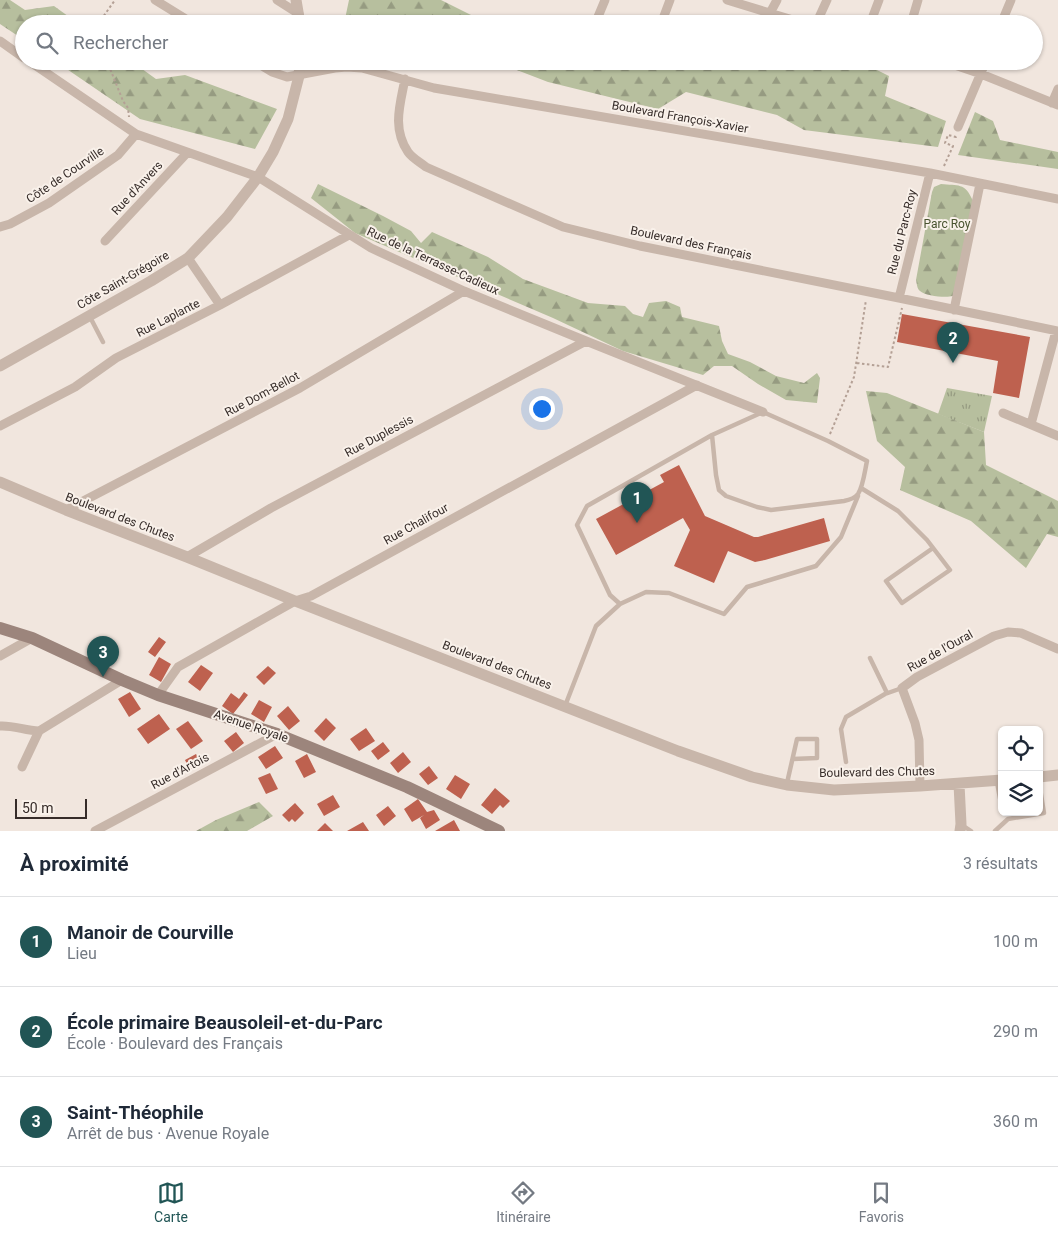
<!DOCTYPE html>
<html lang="fr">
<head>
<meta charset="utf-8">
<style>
	body { margin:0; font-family:Roboto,sans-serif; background:#f2f2f3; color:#1f2937 }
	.controls { position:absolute; right:15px; bottom:15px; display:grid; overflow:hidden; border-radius:8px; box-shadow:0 1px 4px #0004 }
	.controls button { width:45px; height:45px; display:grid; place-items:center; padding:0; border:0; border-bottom:1px solid #e0e1e3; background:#fff; color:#1f2937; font:25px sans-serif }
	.scale { position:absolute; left:15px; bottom:12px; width:72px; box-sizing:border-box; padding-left:5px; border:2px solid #362c29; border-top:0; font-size:14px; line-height:18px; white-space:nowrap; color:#362c29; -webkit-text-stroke:4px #f9f1ea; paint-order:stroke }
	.you { position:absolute; left:541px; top:408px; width:18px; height:18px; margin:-12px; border:4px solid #fff; border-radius:50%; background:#1a73e8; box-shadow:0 0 0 8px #1a73e833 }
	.badge { display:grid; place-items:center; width:32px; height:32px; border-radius:50%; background:#215555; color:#fff; font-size:16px; font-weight:700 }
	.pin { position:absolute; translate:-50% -41px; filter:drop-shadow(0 1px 2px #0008) }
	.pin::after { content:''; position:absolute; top:26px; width:18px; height:15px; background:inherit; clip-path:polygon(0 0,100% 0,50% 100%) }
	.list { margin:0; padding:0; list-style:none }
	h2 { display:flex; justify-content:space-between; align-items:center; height:65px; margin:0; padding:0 20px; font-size:21px }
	h2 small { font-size:16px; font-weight:400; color:#747a83 }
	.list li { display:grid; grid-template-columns:32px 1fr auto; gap:15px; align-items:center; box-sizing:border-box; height:90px; padding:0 20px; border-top:1px solid #e0e1e3 }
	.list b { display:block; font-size:19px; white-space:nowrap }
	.list p { margin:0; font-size:16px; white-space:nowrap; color:#747a83 }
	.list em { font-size:16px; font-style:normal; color:#747a83 }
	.icon { flex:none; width:28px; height:28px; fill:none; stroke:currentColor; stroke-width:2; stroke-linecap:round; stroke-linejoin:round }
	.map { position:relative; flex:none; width:1058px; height:831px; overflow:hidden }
	.search { position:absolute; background:#fff; box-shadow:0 1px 4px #0004; left:15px; right:15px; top:15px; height:55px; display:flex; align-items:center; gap:12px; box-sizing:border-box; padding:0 18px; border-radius:28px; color:#747a83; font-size:19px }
	.sheet { height:335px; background:#fff }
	nav { display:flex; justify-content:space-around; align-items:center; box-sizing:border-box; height:70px; border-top:1px solid #e0e1e3; background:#fff; font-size:14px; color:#747a83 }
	nav a { display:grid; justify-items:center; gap:2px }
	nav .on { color:#215555 }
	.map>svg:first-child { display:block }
	.grass { fill:url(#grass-tufts) }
	.forest { fill:url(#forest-firs) }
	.building { fill:#be614f }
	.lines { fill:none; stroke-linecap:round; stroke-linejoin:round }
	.path { stroke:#b4a095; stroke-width:2; stroke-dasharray:2.5 2.5; stroke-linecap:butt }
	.service { stroke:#c8b6aa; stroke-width:4.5 }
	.minor { stroke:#c8b6aa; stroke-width:9 }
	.tertiary { stroke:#c8b6aa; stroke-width:11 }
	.secondary { stroke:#9c857c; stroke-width:12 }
	.labels { text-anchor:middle; stroke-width:4; stroke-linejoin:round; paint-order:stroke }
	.street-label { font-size:12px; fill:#362c29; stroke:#f9f1ea }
	.park-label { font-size:12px; fill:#48532f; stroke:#f9f1ea }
</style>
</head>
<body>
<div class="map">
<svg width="1058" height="831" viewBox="0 0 1058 831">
	<defs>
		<pattern id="grass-tufts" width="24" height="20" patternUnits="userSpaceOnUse" patternTransform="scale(1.25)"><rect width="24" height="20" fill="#b7bf9e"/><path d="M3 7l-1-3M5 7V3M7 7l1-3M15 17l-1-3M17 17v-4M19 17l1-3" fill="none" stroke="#969b81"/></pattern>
		<pattern id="forest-firs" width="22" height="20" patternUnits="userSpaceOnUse" patternTransform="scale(1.25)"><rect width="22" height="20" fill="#b7bf9e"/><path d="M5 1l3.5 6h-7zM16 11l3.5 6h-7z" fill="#969b81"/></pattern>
	</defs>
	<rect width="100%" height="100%" fill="#f1e6de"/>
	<path class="grass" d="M947,388L992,396L984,432L938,414Z"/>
	<path class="forest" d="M0,0H10L25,10L54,6L79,24H24V40L0,24Z
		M349,0H441L475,17L493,24H346L345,19Z
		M55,61H131L156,79L185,75L277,109L255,149L140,119Z
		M499,61H630L650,64L660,61H706L727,67L746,61H796L818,68L840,61H859L889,76L885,96L946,121L938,147L804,130L777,115L686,92L658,109L548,82L509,67Z
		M975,112L993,121L1000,140L1058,152V169L958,155Z
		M318,184L383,216L411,231L421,243L432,232L488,257L523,279L588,303L625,306L633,314L643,317L649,303L666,301L680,307L682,317L719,326L722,341L728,354L750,362L776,376L804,383L817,373L820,378L817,403L786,400L758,384L732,366H714L703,375L623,351L553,318L355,233L311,198Z
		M941,184C958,186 965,182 973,201L953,296C946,298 925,296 920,291C917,289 917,284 916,280L932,192L934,187Z
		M866,391L887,393L984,432L986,465L1058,501V537L1047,534L1026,568L971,521L900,490L905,467L877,441Z
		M259,802L273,816L247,831H196L216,820Z"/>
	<path class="building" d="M902,314L1030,337L1019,398L993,393L998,361L897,342Z
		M679,465L705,516L754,537H758L824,518L830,541L765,560L755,562L728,551L714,583L674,566L690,530L683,518L616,555L596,519L664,482L660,475Z
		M159,637L166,642L155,657L148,652Z
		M159,657L171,664L161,682L149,675Z
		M201,665L213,673L200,691L188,682Z
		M268,666L276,673L264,685L256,677Z
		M130,692L141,709L129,717L118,699Z
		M244,692L248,695L233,714L222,706L231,693L239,699Z
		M259,700L272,707L264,722L251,714Z
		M288,706L300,721L289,730L277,716Z
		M159,714L170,729L148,744L137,729Z
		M326,718L336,728L324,741L314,731Z
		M188,721L203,741L191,749L176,729Z
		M366,728L375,741L359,751L350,739Z
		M236,732L244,743L233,752L224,741Z
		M383,742L390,751L378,760L371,751Z
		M275,746L283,758L266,769L258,757Z
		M403,752L411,762L398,773L390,763Z
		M196,754L201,763L190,770L185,760Z
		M307,754L316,772L304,778L295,761Z
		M429,766L438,778L428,785L419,774Z
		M270,773L278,789L266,794L258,778Z
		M455,775L470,784L461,799L446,789Z
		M495,788L510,801L503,808L500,805L492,814L481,805Z
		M333,795L340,807L324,816L317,804Z
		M418,799L427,812L434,810L440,820L426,829L420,818L424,815L412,822L404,809Z
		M295,803L304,813L295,822L292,819L289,822L282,815Z
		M388,806L396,816L384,826L376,815Z
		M454,820L460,831H435Z
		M363,822L369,831H347Z
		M325,823L333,831H317Z"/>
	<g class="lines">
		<path class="path" d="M98,24L115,0
			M105,61L111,71L123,101L128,108L129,117
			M944,166L953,146L945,143L948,135L956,137V136
			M857,363L888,367L902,308
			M830,434L854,377L866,300"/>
		<path class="service" d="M90,317L103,342
			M861,488L898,511L927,540L950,570L902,603L886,581L933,548
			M620,604L610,595L577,525L587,506L712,435L763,412L828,441L867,461C865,470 863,487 858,494C855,498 849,500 844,501L771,510L757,507L726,496L719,490L716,475L712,435
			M870,658L887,693
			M565,706L596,626L620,604L646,592L669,593L724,614L747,587L816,566L841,537L858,496
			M846,762L841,729L846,717L885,694L902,688
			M997,782L1002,809
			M787,783L797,739H817V758L793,759
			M962,825L971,831
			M995,831L1008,819L1044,813L1039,782"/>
		<path class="minor" d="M155,0L194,24
			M277,0L299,14
			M727,0L806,24
			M770,13L777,0
			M595,24L605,0
			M661,24L670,0
			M816,24L827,0
			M870,24L879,0
			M911,24L918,0
			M1001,24L1011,0
			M0,41L24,58
			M29,61L136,134L258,177L371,248L464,291L586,341L763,412
			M254,61L272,72L287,77L335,68L347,67L362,68L434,88L930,173L1058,199
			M943,61L981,74L1058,105
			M405,79C400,105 392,128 408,152C412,158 420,162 426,167L563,227L640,246L899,298L1058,331
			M1052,103L1058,89
			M958,127L986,61
			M0,227L10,224L49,203L118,155L136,134
			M105,241L187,153
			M188,258L220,305
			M899,298L930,173
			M954,310L980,184
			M1003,413L1058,436
			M1031,424L1056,331
			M0,426L75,387L116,358L220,305L349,235
			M66,510L300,388L464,291
			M187,557L271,508L586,341
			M0,656L32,638
			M158,695L178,667L295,601L311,596L697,385
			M0,726C13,725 26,731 39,731L122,680
			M22,767L39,731
			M920,786L919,740L915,723L902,688L917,677L994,636L1008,632L1021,633L1058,649
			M95,831L277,734"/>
		<path class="tertiary" d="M296,0L300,24
			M0,366L151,281L188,258L227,217L258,177L273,152L288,119L299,76L300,61
			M0,482L66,510L187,557L295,601L678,751L752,777L787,785L834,790L920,786L1002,780
			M1039,777L1058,775
			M959,784L961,824L960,831"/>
		<path class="secondary" d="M0,628L32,638L122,680L158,695L277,734L407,787L499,831"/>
	</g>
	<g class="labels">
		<g class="street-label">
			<text transform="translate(680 117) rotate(10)" y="4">Boulevard François-Xavier</text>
			<text transform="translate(65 175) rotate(-34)" y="4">Côte de Courville</text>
			<text transform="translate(137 188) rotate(-47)" y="4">Rue d'Anvers</text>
			<text transform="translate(902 232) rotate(-76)" y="4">Rue du Parc-Roy</text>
			<text transform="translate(691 243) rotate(12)" y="4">Boulevard des Français</text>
			<text transform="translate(433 261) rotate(25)" y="4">Rue de la Terrasse-Cadieux</text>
			<text transform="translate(123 280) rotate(-30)" y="4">Côte Saint-Grégoire</text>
			<text transform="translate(168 318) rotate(-27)" y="4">Rue Laplante</text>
			<text transform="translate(262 394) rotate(-28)" y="4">Rue Dom-Bellot</text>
			<text transform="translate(379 436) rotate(-28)" y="4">Rue Duplessis</text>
			<text transform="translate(120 517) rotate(21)" y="4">Boulevard des Chutes</text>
			<text transform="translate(416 524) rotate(-29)" y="4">Rue Chalifour</text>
			<text transform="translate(940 651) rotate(-29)" y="4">Rue de l'Oural</text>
			<text transform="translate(497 665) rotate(21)" y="4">Boulevard des Chutes</text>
			<text transform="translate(251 726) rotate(19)" y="4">Avenue Royale</text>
			<text transform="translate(180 771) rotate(-28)" y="4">Rue d'Artois</text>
			<text transform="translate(877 772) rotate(-1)" y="4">Boulevard des Chutes</text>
		</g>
		<g class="park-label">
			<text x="947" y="228">Parc Roy</text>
		</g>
	</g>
</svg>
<div class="controls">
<button><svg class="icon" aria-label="locate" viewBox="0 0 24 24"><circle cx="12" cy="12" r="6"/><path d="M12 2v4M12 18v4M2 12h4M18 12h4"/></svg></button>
<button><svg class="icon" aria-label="layers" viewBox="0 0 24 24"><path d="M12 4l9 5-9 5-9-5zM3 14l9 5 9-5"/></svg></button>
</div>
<div class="scale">50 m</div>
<div class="you"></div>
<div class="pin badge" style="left:637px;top:523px">1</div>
<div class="pin badge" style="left:953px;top:363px">2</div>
<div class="pin badge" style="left:103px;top:677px">3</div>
<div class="search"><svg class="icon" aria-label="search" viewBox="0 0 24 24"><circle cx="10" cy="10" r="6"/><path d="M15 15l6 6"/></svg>Rechercher</div>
</div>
<section class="sheet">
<h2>À proximité<small>3 résultats</small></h2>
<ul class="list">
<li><span class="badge">1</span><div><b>Manoir de Courville</b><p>Lieu</p></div><em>100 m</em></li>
<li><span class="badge">2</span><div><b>École primaire Beausoleil-et-du-Parc</b><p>École · Boulevard des Français</p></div><em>290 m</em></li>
<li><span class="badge">3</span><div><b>Saint-Théophile</b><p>Arrêt de bus · Avenue Royale</p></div><em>360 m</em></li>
</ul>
</section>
<nav>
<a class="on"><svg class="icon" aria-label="map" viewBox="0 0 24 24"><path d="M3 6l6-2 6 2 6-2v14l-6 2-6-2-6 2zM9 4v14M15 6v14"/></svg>Carte</a>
<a><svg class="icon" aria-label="directions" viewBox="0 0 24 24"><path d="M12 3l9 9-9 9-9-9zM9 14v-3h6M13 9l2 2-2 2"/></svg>Itinéraire</a>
<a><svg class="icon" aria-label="saved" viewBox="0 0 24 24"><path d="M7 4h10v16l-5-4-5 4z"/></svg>Favoris</a>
</nav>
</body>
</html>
